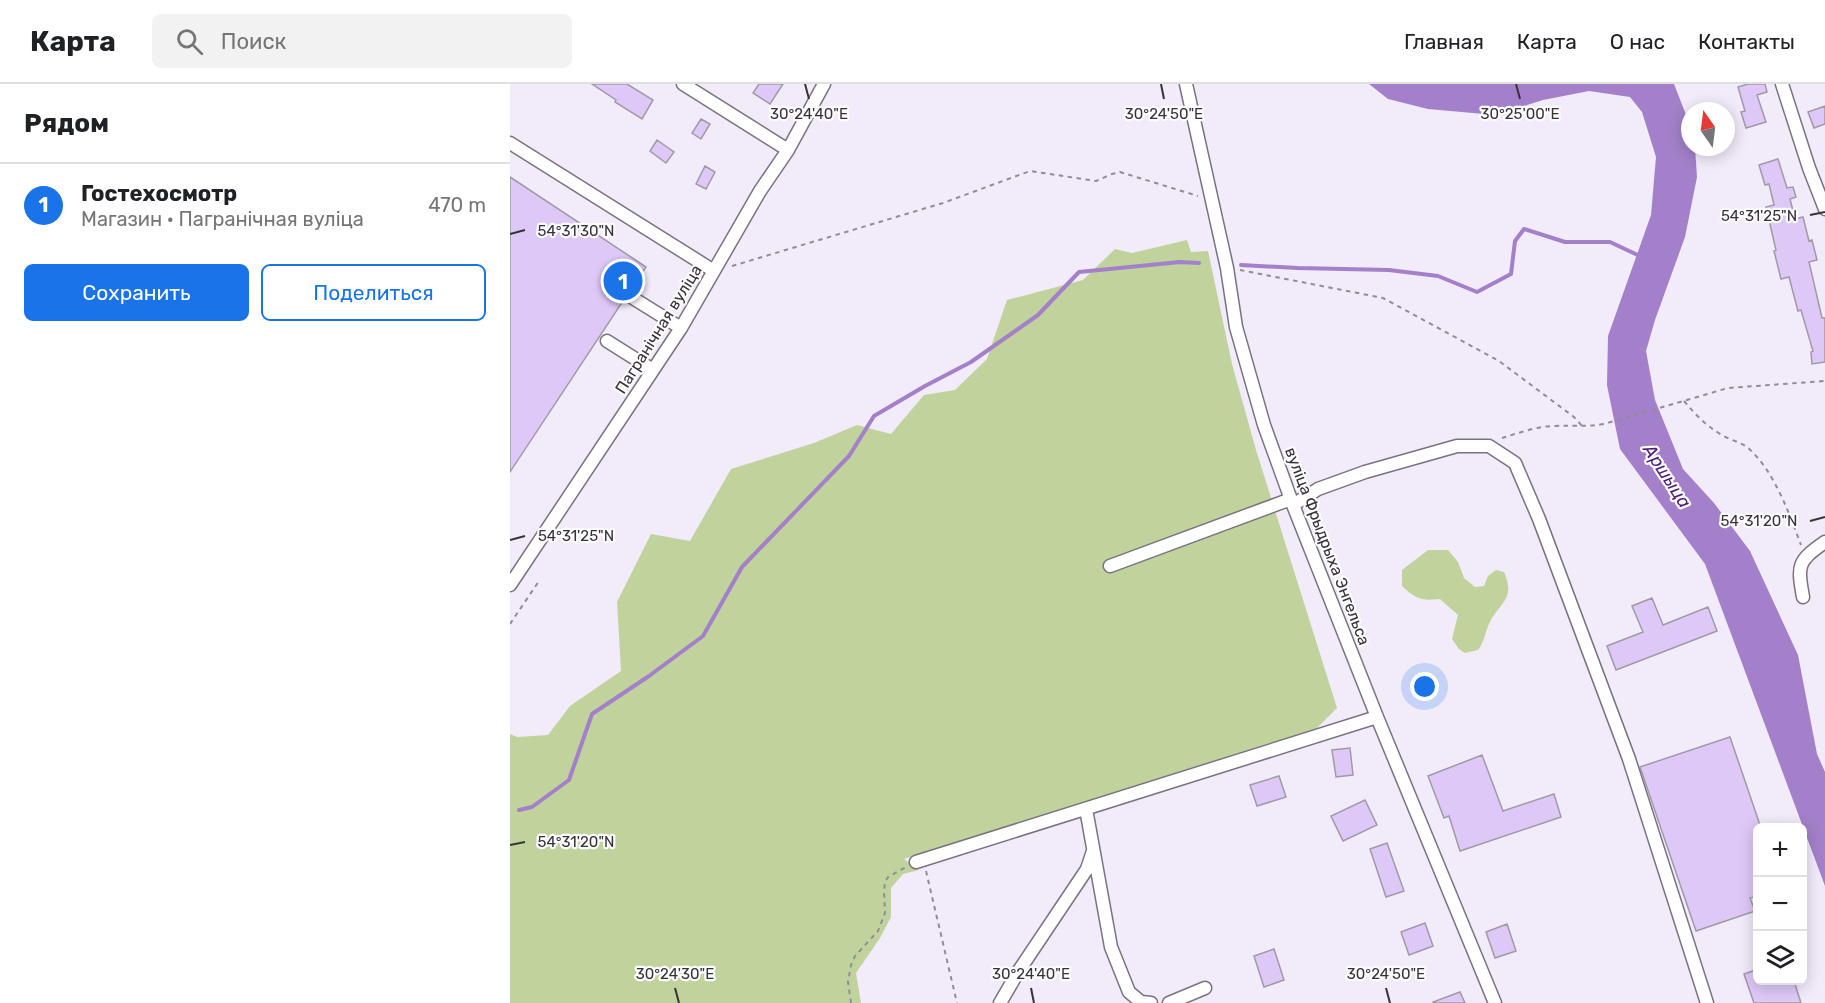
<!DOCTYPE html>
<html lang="ru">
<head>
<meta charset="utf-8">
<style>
	body { margin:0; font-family:Rubik,sans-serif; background:#f2f2f2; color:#202124 }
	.controls { position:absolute; right:18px; bottom:18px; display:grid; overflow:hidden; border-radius:9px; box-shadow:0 3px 15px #0003 }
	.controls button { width:54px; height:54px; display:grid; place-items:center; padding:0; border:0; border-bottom:2px solid #e0e0e0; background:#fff; color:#202124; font:30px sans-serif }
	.compass { position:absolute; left:1171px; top:18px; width:54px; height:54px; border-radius:50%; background:#fff; box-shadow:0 3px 15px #0003; rotate:346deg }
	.you { position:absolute; left:915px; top:603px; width:21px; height:21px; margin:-15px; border:4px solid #fff; border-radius:50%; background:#1a73e8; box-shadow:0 0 0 9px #1a73e833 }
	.badge { display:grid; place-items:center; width:39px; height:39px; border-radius:50%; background:#1a73e8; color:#fff; font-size:20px; font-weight:700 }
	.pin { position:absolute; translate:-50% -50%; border:3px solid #fff; box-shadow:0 2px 6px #0006 }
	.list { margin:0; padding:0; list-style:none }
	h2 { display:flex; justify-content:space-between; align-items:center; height:78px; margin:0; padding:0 24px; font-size:26px }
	h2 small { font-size:20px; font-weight:400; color:#757577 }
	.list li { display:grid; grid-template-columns:39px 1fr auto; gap:18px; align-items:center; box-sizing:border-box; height:84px; padding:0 24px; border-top:2px solid #e0e0e0 }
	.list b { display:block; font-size:22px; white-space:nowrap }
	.list p { margin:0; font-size:20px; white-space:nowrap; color:#757577 }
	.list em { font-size:20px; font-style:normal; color:#757577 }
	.actions { display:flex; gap:12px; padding:18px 24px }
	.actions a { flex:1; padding:14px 0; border:2px solid #1a73e8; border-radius:9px; text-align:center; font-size:21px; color:#1a73e8 }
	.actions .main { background:#1a73e8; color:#fff }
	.icon { flex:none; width:33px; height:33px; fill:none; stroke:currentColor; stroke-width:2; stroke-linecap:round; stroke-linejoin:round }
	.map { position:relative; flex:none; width:1315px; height:919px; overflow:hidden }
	header { display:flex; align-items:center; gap:36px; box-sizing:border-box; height:84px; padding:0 30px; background:#fff; border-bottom:2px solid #e0e0e0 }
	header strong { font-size:28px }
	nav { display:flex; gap:33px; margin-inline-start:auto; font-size:21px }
	.search { width:420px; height:54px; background:#f2f2f2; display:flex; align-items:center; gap:15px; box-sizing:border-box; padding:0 21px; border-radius:9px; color:#757577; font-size:22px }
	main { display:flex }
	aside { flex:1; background:#fff }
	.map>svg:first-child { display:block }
	.green { fill:#c1d39c }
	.water { fill:#a380c9 }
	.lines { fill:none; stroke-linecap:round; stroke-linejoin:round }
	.stream { stroke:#a380c9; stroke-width:4 }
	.building { fill:#dec8f7; stroke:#a09aa7; stroke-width:1.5 }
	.minor-casing { stroke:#797380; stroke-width:15 }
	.path { stroke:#918d97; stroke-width:2; stroke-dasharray:4.5 4.5; stroke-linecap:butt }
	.minor { stroke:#fff; stroke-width:12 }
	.ticks { fill:none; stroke:#353238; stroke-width:2 }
	.labels { text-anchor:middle; stroke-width:4.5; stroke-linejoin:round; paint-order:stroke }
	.street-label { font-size:16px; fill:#353238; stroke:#fcfbfe }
	.water-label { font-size:18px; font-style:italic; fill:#4d1c74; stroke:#fcfbfe }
	.ticks-label { font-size:15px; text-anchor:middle; fill:#353238; stroke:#fcfbfe; stroke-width:4.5; stroke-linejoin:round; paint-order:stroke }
</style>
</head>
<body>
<header>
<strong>Карта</strong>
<div class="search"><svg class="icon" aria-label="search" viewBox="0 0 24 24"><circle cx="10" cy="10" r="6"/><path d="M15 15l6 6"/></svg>Поиск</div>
<nav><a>Главная</a><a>Карта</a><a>О нас</a><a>Контакты</a></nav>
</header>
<main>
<aside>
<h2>Рядом<small></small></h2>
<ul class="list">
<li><span class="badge">1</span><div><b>Гостехосмотр</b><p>Магазин · Пагранічная вуліца</p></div><em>470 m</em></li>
</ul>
<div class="actions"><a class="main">Сохранить</a><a>Поделиться</a></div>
</aside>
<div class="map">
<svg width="1315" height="919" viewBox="0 0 1315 919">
	<rect width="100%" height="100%" fill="#f1ebfa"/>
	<path class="green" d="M677,156L681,168L698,167L722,280L746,366L827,624L807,644L394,775L409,786L393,790L381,804V833L370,854L346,889L351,919H0V650L7,653L38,651L60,622L111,587L107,518L141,450L180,457L221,385L304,359L347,341L381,350L414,311L445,306L477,275L497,216L573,196L605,165L622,169Z
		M918,466H938L948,478L954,494L965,503L974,502L978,492L986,486L994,488C997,495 1000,504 997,512C994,520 985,528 981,536C975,546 975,558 968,566L955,569L949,565L942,555L948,531L930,515C911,517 906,515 892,502V486Z"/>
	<path class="water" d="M859,0H1164L1180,41V63H1185L1187,93L1175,153L1145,236L1136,267L1145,316L1173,385L1204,419L1240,467L1288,571L1307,670L1315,688V802L1195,480L1110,365L1097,301L1098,252L1141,131L1146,73L1132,28L1120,13L1079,7L1033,16L985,31L918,25L878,15Z"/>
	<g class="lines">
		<path class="stream" d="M731,181L788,184L879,186L928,192L967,208L1001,190L1005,157L1014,145L1055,158H1100L1132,173
			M9,726L22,723L59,696L82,630L139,592L193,552L232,483L339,372L364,332L415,302L461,278L528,231L569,188L670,178L689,179"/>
	</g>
	<path class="building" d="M82,0H117L143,16L132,35L105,18L106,16Z
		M249,0H273L260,20L243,9Z
		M1238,0H1255L1257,8L1247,11L1256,38L1236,44L1231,28L1235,27L1228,3Z
		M1315,22V40L1304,44L1298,28Z
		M191,35L200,40L191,55L182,49Z
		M147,56L164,68L156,79L140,67Z
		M1268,75L1277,104L1283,103L1286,113L1280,115L1285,135L1293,133L1299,157L1302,156L1307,176L1299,178L1312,234H1315V278L1302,280L1301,268L1303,267L1291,226L1288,227L1279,193L1271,195L1264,167L1266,166L1256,123L1264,121L1259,100L1255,101L1249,81Z
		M195,82L205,88L196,105L186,100Z
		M0,93L136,183L122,204L118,203L111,206L110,211L113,217L0,388Z
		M1142,514L1153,541L1198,523L1207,547L1106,586L1097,562L1133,548L1122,522Z
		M1220,653L1251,744H1248V812L1240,814L1245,827L1186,847L1130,683Z
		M840,664L843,691L826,693L822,666Z
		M972,671L993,727L1044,710L1051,733L950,767L939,732L934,734L918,692Z
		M769,692L776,713L747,722L740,701Z
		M855,716L867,741L833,757L821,732Z
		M877,759L894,807L876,813L860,765Z
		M915,839L923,862L899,871L891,848Z
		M997,840L1006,867L985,874L976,848Z
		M764,865L774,896L754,903L744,872Z
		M1248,885V897H1284L1291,919H1244L1234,890Z
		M950,908L955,919H923V918Z"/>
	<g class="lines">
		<defs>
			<path id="minor" d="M173,0L278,66
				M676,0L717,184L726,243L754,341L783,421L867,633L985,919
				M1272,0L1299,84L1315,125
				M0,59L204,187
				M118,211L171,244
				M97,257L143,286
				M783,421L808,405L855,388L947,362H979L1005,379L1029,435L1119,675L1197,919
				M600,482L781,415
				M0,501L171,244L250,107L278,66L314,0
				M1293,513C1287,480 1288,477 1315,458
				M576,725L601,863L619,908L631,918L641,919
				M406,778L867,633
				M490,919L508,888L577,785L583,767
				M659,919L695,904"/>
		</defs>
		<use href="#minor" class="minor-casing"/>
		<path class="path" d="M222,182L433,119L520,87L586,97L602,90L610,88L688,112
			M730,186L873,214L989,277L1064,333L1073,343
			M1174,317C1186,331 1196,342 1212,351C1220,356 1230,358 1237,363C1264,386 1279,429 1291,461
			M992,354C1009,349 1027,342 1045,342C1063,341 1075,343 1094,340L1218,304L1315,297
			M0,540L29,497
			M416,787L447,919
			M341,919L338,898L341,881L345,872L368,847L375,829L374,808L375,798L378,793L396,783"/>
		<use href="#minor" class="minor"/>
	</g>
	<path class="ticks" d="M295,0L299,15M651,0L654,15M1006,0L1010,15M1300,131L1315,128M0,150L15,146M1300,437L1315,433M0,456L15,452M0,761L15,758M165,904L169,919M521,904L524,919M876,904L880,919"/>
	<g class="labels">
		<g class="street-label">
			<text transform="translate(148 245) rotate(-58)" y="6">Пагранічная вуліца</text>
			<text transform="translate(818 462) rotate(69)" y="6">вуліца Фрыдрыха Энгельса</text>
		</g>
		<g class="water-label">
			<text transform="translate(1157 392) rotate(57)" y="6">Аршыца</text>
		</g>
	</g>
	<g class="ticks-label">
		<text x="299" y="35">30°24'40"E</text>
		<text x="654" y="35">30°24'50"E</text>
		<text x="1010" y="35">30°25'00"E</text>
		<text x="1249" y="137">54°31'25"N</text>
		<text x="66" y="152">54°31'30"N</text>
		<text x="1249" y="442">54°31'20"N</text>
		<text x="66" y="457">54°31'25"N</text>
		<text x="66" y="763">54°31'20"N</text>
		<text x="165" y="895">30°24'30"E</text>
		<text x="521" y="895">30°24'40"E</text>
		<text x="876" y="895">30°24'50"E</text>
	</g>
</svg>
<div class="controls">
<button>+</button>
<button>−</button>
<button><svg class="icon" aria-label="layers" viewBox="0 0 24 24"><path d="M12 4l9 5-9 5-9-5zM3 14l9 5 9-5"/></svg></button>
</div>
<svg class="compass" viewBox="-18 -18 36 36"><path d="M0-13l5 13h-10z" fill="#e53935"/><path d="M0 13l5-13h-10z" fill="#757577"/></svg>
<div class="you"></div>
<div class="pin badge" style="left:113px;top:197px">1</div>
</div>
</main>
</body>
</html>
